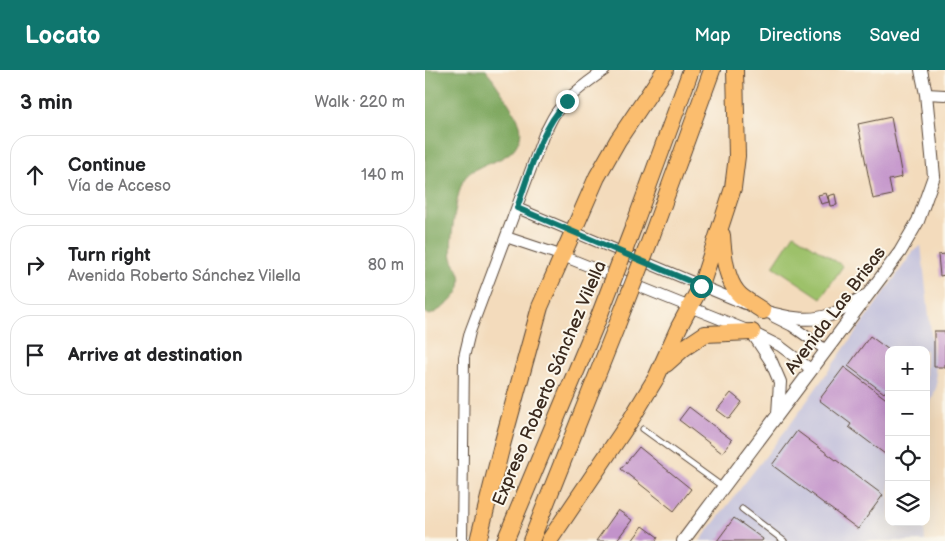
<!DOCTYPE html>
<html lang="en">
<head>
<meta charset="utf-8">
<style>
	body { margin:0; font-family:"Balsamiq Sans",sans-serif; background:#f6f6f6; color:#202124 }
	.controls { position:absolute; right:15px; bottom:15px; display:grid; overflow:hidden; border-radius:10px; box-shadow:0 5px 20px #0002 }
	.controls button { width:45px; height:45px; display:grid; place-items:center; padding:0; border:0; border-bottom:1px solid #e0e0e0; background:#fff; color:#202124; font:25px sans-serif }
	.stop { position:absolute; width:15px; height:15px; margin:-11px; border:4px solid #0f766e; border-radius:50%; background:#fff }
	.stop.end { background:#0f766e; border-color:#fff; box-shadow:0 1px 5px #0008 }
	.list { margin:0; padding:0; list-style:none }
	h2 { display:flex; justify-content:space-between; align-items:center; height:65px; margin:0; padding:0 20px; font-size:21px }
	h2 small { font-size:16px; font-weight:400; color:#757577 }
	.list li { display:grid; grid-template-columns:32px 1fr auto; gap:15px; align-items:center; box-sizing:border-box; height:80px; margin:0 10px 10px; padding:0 10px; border:1px solid #e0e0e0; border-radius:20px }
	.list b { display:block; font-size:19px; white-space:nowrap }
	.list p { margin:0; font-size:16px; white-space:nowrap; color:#757577 }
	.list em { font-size:16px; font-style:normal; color:#757577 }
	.icon { flex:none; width:28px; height:28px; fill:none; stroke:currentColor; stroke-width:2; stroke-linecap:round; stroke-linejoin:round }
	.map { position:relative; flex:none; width:520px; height:471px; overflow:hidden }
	header { display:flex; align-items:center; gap:30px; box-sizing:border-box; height:70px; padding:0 25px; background:#0f766e; color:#fff }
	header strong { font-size:24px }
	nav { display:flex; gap:28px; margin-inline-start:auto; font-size:18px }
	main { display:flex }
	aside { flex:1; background:#fff }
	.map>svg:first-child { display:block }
	.industrial { fill:#c3c1db }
	.green { fill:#9dc16b; stroke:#6c7644 }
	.forest { fill:#7ea75f; stroke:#5c683e }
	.building { fill:#c293ca }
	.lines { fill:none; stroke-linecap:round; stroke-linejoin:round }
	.service-casing { stroke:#574536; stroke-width:7 }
	.minor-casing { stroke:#574536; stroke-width:12 }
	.tertiary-casing { stroke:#574536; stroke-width:14 }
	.trunk-casing { stroke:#574536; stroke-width:18 }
	.service { stroke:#fff; stroke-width:5 }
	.minor { stroke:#fff; stroke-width:10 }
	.tertiary { stroke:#fff; stroke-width:12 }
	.trunk { stroke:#fbbd6e; stroke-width:16 }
	.trunk-bridge-casing { stroke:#574536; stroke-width:18; stroke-linecap:butt }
	.trunk-bridge { stroke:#fbbd6e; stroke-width:16 }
	.route { stroke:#0f766e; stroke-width:6 }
	.labels { text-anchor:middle; stroke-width:4; stroke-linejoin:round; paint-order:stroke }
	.street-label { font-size:18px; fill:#3b2a1e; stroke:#fbf7ec }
</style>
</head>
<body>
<header>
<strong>Locato</strong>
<nav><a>Map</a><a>Directions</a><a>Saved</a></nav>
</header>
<main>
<aside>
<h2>3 min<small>Walk · 220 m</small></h2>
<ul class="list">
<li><svg class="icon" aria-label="ahead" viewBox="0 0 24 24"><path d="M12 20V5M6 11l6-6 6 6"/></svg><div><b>Continue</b><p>Vía de Acceso</p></div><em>140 m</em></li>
<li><svg class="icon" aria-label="right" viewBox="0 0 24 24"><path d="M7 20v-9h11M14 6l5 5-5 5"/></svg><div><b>Turn right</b><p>Avenida Roberto Sánchez Vilella</p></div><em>80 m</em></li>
<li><svg class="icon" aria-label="arrive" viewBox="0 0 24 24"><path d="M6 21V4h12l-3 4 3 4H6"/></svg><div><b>Arrive at destination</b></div></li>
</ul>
</aside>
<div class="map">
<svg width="520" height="471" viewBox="0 0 520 471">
	<rect width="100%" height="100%" fill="#fbf7ec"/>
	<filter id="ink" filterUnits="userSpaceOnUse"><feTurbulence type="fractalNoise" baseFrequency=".02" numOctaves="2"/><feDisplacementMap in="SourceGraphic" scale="10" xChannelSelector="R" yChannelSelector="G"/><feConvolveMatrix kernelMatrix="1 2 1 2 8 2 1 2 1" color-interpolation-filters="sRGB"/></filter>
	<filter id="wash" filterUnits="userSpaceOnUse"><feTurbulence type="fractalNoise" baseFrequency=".0096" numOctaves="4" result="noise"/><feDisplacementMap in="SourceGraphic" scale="20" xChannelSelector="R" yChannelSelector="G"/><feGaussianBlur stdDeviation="1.12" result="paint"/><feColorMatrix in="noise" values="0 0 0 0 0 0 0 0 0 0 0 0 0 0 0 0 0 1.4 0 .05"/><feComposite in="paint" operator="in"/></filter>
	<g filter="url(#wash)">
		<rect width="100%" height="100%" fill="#f3dbbc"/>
		<path class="industrial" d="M496,175L512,315L503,341L501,356V280H464V452H499L500,471H275L367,352L488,182Z"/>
		<path class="green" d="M369,164L418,196L396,228L348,196Z"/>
		<path class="forest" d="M0,0H61C68,9 93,46 95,55C96,58 96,64 95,67C86,99 44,88 36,116C31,130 24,174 27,188C28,194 34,199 35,205C40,224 19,238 5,245L0,243Z"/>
		<g id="blocks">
			<path class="building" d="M466,47L477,107L464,110L467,125L448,129L433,54Z
				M401,123L404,132L396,134L393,125Z
				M410,124L412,135L405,136L403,126Z
				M520,184V205L515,206L513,185Z
				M509,261H520V297H509Z
				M445,266L464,280V317L459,323L423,296Z
				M419,297L464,331V387L424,357L426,354L394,330Z
				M306,323L317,332L304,349L292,340Z
				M264,337L307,370L297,383L254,350Z
				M372,361L458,425L433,459L347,395Z
				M214,377L266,419L249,441L196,399Z
				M193,440L207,450L191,471H171Z
				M309,448L338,469L337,471H292Z
				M218,456L233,467L231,471H207Z"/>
		</g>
	</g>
	<g filter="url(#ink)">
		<use href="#blocks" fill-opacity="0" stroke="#574536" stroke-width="1"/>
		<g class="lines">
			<defs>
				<path id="service" d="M218,359L298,417
					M317,439L359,471"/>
				<path id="minor" d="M501,24L520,25
					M92,138L320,234
					M81,167L138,186L327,262L355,276L387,300
					M349,247L367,256L401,280
					M37,471L39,287L45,262L119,64C123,58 126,50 130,44C143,26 162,12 180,0"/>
				<path id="tertiary" d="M338,241C360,247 383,253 405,245C417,241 429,232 440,226
					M327,262L346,291L355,312L353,344
					M258,471L475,182L493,151L509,106L501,24L496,0"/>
				<path id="trunk" d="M208,158L266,0
					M227,165L287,0
					M297,165C298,183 301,212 315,225C322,231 331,236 338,241
					M241,294L259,278L280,264L327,262
					M53,471L77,375L115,237L172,107L193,70L240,0
					M80,471L173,249
					M106,471L192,255
					M124,471L205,351L231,308L254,257L276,216L308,118L312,86L310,0"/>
			</defs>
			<use href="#service" class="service-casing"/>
			<use href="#minor" class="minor-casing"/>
			<use href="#tertiary" class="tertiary-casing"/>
			<use href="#trunk" class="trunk-casing"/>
			<use href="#service" class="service"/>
			<use href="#minor" class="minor"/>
			<use href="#tertiary" class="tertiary"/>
			<use href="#trunk" class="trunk"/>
			<defs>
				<path id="trunk-bridge" d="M173,249L208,158
					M192,255L227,165"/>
			</defs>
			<use href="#trunk-bridge" class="trunk-bridge-casing"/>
			<use href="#trunk-bridge" class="trunk-bridge"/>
		</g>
	</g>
	<g class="lines" filter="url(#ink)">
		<path class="route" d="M142,31C115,60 105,101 92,138L276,216"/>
	</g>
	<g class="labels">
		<g class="street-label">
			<text transform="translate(410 240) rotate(-53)" y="6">Avenida Las Brisas</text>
			<text transform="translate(124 313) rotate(-67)" y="6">Expreso Roberto Sánchez Vilella</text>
		</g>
	</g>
</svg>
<div class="controls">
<button>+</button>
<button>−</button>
<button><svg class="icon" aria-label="locate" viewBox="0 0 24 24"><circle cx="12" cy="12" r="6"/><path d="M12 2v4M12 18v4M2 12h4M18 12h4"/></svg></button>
<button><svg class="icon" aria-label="layers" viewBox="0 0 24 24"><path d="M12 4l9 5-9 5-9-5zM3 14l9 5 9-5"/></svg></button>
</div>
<div class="stop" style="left:276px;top:216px"></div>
<div class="stop end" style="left:142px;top:31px"></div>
</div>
</main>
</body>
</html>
